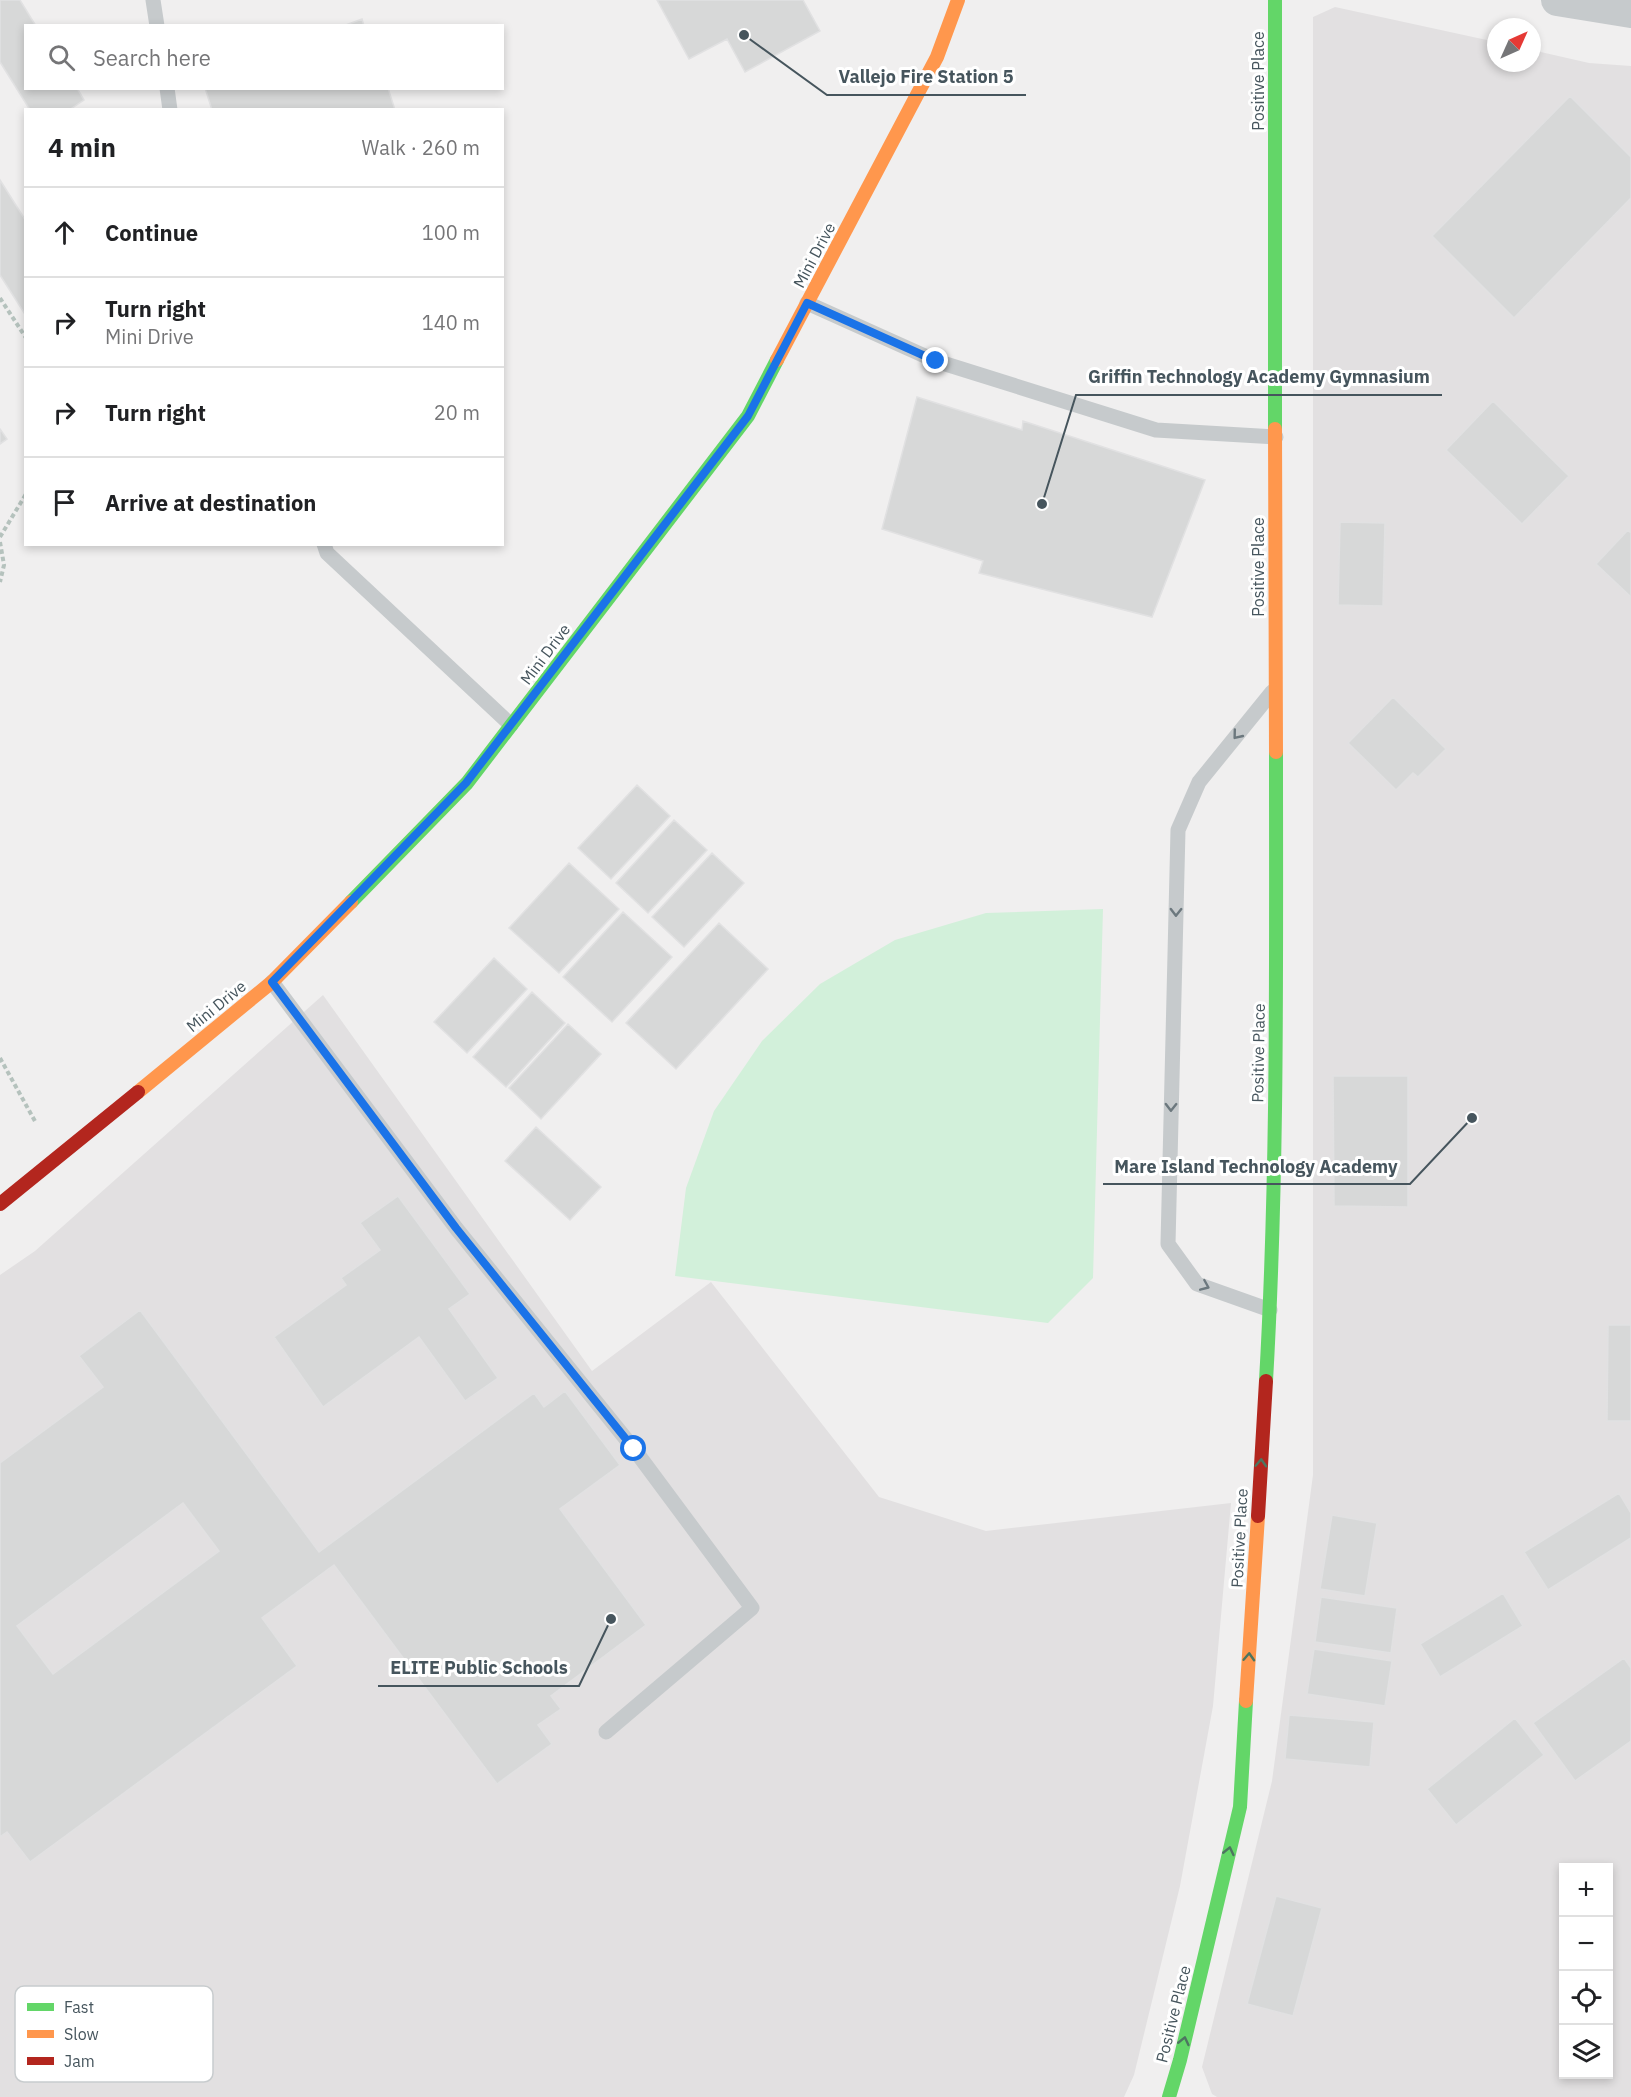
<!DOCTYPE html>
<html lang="en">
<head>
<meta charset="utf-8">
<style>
	body { margin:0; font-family:"IBM Plex Sans",sans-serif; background:#f2f2f2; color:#202124 }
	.controls { position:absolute; right:18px; bottom:18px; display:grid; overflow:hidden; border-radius:0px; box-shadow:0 3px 9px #0003 }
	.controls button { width:54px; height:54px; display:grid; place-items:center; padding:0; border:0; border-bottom:2px solid #e0e0e0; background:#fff; color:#202124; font:30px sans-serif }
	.compass { position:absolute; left:1487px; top:18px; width:54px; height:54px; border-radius:50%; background:#fff; box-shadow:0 3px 9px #0003; rotate:45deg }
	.stop { position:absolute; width:18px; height:18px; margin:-14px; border:4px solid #1a73e8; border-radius:50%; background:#fff }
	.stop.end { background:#1a73e8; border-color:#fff; box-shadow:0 2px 6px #0008 }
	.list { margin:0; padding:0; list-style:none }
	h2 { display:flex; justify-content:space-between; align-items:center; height:78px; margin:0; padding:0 24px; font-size:26px }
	h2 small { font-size:20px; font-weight:400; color:#757577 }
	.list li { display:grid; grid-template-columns:39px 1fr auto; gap:18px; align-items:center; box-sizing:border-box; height:90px; padding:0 24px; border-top:2px solid #e0e0e0 }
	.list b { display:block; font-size:22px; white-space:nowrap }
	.list p { margin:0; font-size:20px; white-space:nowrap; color:#757577 }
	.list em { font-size:20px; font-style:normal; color:#757577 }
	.icon { flex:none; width:33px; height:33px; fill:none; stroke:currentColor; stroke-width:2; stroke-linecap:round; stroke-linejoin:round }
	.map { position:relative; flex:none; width:1631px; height:2097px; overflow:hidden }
	.search { position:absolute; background:#fff; box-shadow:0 3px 9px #0003; left:24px; top:24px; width:480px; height:66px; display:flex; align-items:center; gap:15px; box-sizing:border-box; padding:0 21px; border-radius:0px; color:#757577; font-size:22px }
	.panel { position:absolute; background:#fff; box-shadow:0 3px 9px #0003; left:24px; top:108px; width:480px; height:438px; border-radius:0px }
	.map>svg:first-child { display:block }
	.education { fill:#e2e0e1; fill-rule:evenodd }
	.green { fill:#d2f0da }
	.building { fill:#d7d8d8; stroke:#e1e1e2; stroke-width:1.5; fill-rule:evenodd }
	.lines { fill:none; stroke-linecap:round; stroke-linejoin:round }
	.path { stroke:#b5c2bd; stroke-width:4; stroke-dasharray:4.5 3; stroke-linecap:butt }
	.lane { stroke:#c6cacc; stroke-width:15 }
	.street { stroke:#c6cacc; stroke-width:32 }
	.fast { stroke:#63d668; stroke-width:14 }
	.slow { stroke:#ff974d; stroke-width:14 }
	.jam { stroke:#b3261e; stroke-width:14 }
	.oneway { stroke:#6c787e }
	.oneway2 { stroke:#4d7560 }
	.route { stroke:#1a73e8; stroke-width:8 }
	.labels { text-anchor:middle; stroke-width:6; stroke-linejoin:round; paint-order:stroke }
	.street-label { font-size:16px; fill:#46555d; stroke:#fff }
	.key { fill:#fff; stroke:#c8ccce; stroke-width:1.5 }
	.key-label { font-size:16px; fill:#46555d }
	.leader { fill:none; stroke:#46555d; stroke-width:2 }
	.callout-dot { fill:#46555d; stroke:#fff; stroke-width:2 }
	.callout-label { font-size:18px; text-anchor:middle; font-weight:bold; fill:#46555d; stroke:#fff; stroke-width:6; stroke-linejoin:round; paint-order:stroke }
</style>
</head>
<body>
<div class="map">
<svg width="1631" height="2097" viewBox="0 0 1631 2097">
	<rect width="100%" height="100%" fill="#f0efef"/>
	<path class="education" d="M1335,7L1496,42V63H1532V50L1589,63L1631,66V2097H1217L1212,2094L1202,2067L1272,1781L1313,1475V17ZM1564,1868H1608V2074H1564Z
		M323,995L592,1371L711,1282L879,1497L986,1531L1231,1503L1213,1706L1180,1886L1134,2075L1124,2097H0V1275L35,1251Z"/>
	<path class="green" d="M1103,909L1093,1278L1048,1323L675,1276L686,1188L714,1111L762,1041L820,984L895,940L986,913Z"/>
	<path class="building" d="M0,0H20L36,26H26V88H77L84,100L69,110H30L0,62Z
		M657,0H803L820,31L745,72L727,39L689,59Z
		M362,19L364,26H343Z
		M205,88H388L395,110H212Z
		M1570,96L1631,157V198L1514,318L1432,236Z
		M0,180L26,221V316L0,275Z
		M917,397L1022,430L1023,421L1205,480L1152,617L979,573L983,561L882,529Z
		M1493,401L1569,476L1522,524L1446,450Z
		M0,429L7,439L0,444Z
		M1340,522L1385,523L1383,606L1338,605Z
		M1628,530L1631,533V597L1596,564Z
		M1393,697L1446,749L1418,777L1413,773L1396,790L1348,743Z
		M637,785L670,816L611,879L578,848Z
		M674,820L707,850L648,913L616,883Z
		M712,853L744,883L684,947L652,917Z
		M569,863L619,909L559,973L509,928Z
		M623,912L672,957L612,1022L563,977Z
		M719,923L768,969L676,1069L626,1023Z
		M494,958L527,989L467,1053L434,1022Z
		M532,992L565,1023L506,1087L473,1057Z
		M568,1024L601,1054L541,1119L509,1088Z
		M1333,1076H1408V1207L1334,1206Z
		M536,1127L601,1187L570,1220L505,1161Z
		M398,1196L470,1294L449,1309L498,1378L465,1401L419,1337L323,1407L274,1337L346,1285L341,1278L380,1250L360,1223Z
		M140,1310L319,1552L534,1393L544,1407L565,1391L620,1465L560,1509L646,1625L551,1696L561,1709L538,1725L552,1744L497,1784L334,1565L262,1618L297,1666L30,1862L7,1832L0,1837V1463L103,1387L79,1356ZM183,1503L219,1551L53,1674L17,1626Z
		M1608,1325H1631V1421H1607Z
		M1619,1493L1631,1513V1538L1548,1590L1524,1552Z
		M1332,1515L1377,1523L1365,1596L1320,1589Z
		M1503,1593L1523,1626L1440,1677L1420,1644Z
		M1321,1597L1397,1608L1391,1653L1315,1642Z
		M1314,1649L1392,1661L1385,1706L1307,1694Z
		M1624,1658L1631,1668V1741L1575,1781L1533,1723Z
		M1289,1715L1374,1722L1370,1767L1285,1759Z
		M1515,1718L1544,1755L1456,1825L1427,1789Z
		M1276,1896L1322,1908L1293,2016L1247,2004Z"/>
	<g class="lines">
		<path class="path" d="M0,298L26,338
			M0,537L26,494
			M0,542L4,565L0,582
			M0,1058L36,1123"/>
		<path class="lane" d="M153,0L157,26
			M167,88L170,110
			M807,303L936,361L1156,430L1276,437
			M324,544L327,553L511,725
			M272,982L456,1228L634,1449L752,1608L606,1732
			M1270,1310L1197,1284L1168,1244L1178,830L1199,782L1272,692"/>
		<path class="street" d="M1557,0L1631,12"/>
		<path class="fast" d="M1275,0V429
			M351,902L467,783L748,416L777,360
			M1266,1381C1278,1171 1276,961 1276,752
			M1169,2097L1180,2060L1240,1807L1246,1701"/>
		<path class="slow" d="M777,360L937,57L958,0
			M1275,429L1276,752
			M138,1092L272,982L351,902
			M1246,1701L1258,1516"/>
		<path class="jam" d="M0,1204L138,1092
			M1258,1516L1266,1381"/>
	</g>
	<defs><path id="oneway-chevron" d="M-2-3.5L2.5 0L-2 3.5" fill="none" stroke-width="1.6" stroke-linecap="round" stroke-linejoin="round" transform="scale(1.5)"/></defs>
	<g class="oneway">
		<use href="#oneway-chevron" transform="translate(1237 735) rotate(129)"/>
		<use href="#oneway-chevron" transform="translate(1176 912) rotate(91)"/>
		<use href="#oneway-chevron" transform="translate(1171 1107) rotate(91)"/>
		<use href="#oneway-chevron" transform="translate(1205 1286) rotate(23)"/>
	</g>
	<g class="oneway2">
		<use href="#oneway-chevron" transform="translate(1261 1463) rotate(-87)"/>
		<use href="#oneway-chevron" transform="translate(1249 1657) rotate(-87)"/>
		<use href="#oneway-chevron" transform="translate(1229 1851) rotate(-77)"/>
		<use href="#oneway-chevron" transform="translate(1184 2041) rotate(-77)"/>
	</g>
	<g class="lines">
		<path class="route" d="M634,1449L456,1228L272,982L466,783L748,416L807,303L936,361"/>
	</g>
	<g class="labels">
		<g class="street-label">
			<text transform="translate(1258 81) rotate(-90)" y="6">Positive Place</text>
			<text transform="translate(814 255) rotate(-62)" y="6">Mini Drive</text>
			<text transform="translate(1258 567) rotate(-90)" y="6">Positive Place</text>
			<text transform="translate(545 654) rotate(-53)" y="6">Mini Drive</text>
			<text transform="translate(216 1006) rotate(-39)" y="6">Mini Drive</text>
			<text transform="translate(1258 1053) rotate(-89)" y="6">Positive Place</text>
			<text transform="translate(1239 1538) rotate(-87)" y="6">Positive Place</text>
			<text transform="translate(1173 2014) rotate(-76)" y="6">Positive Place</text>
		</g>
	</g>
	<rect x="15" y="1986" width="198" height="96" rx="9" class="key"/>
	<rect x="27" y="2003" width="27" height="8" fill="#63d668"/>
	<rect x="27" y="2030" width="27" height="8" fill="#ff974d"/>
	<rect x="27" y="2057" width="27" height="8" fill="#b3261e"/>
	<g class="key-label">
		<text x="64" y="2013">Fast</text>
		<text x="64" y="2040">Slow</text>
		<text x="64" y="2067">Jam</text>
	</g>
	<path class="leader" d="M744 35L827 95H1026M1042 504L1076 395H1442M1472 1118L1410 1184H1103M611 1619L579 1686H378"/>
	<g class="callout-dot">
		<circle cx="744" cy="35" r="6"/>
		<circle cx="1042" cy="504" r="6"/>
		<circle cx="1472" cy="1118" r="6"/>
		<circle cx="611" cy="1619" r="6"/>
	</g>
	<g class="callout-label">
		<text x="926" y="83">Vallejo Fire Station 5</text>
		<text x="1259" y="383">Griffin Technology Academy Gymnasium</text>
		<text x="1256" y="1173">Mare Island Technology Academy</text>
		<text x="479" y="1674">ELITE Public Schools</text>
	</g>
</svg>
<div class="controls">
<button>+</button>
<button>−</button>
<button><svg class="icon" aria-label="locate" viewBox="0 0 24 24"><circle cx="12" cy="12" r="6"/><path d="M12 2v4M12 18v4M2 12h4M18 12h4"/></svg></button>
<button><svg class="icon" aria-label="layers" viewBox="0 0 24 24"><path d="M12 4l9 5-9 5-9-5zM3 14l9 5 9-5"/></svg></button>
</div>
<svg class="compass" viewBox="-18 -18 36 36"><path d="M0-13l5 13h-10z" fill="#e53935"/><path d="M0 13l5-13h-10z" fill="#757577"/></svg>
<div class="stop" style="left:634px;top:1449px"></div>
<div class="stop end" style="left:936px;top:361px"></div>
<div class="search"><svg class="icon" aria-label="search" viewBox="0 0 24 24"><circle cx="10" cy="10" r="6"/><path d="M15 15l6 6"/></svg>Search here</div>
<section class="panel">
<h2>4 min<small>Walk · 260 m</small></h2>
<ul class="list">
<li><svg class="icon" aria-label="ahead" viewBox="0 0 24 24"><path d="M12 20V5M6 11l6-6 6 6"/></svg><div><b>Continue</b></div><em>100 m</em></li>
<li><svg class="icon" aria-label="right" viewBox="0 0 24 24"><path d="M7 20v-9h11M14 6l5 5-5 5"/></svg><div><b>Turn right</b><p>Mini Drive</p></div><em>140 m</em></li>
<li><svg class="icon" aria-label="right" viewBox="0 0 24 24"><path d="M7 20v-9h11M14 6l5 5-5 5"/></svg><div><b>Turn right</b></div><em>20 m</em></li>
<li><svg class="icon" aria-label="arrive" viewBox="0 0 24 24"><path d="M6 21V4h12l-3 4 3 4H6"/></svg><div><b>Arrive at destination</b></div></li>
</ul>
</section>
</div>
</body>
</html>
